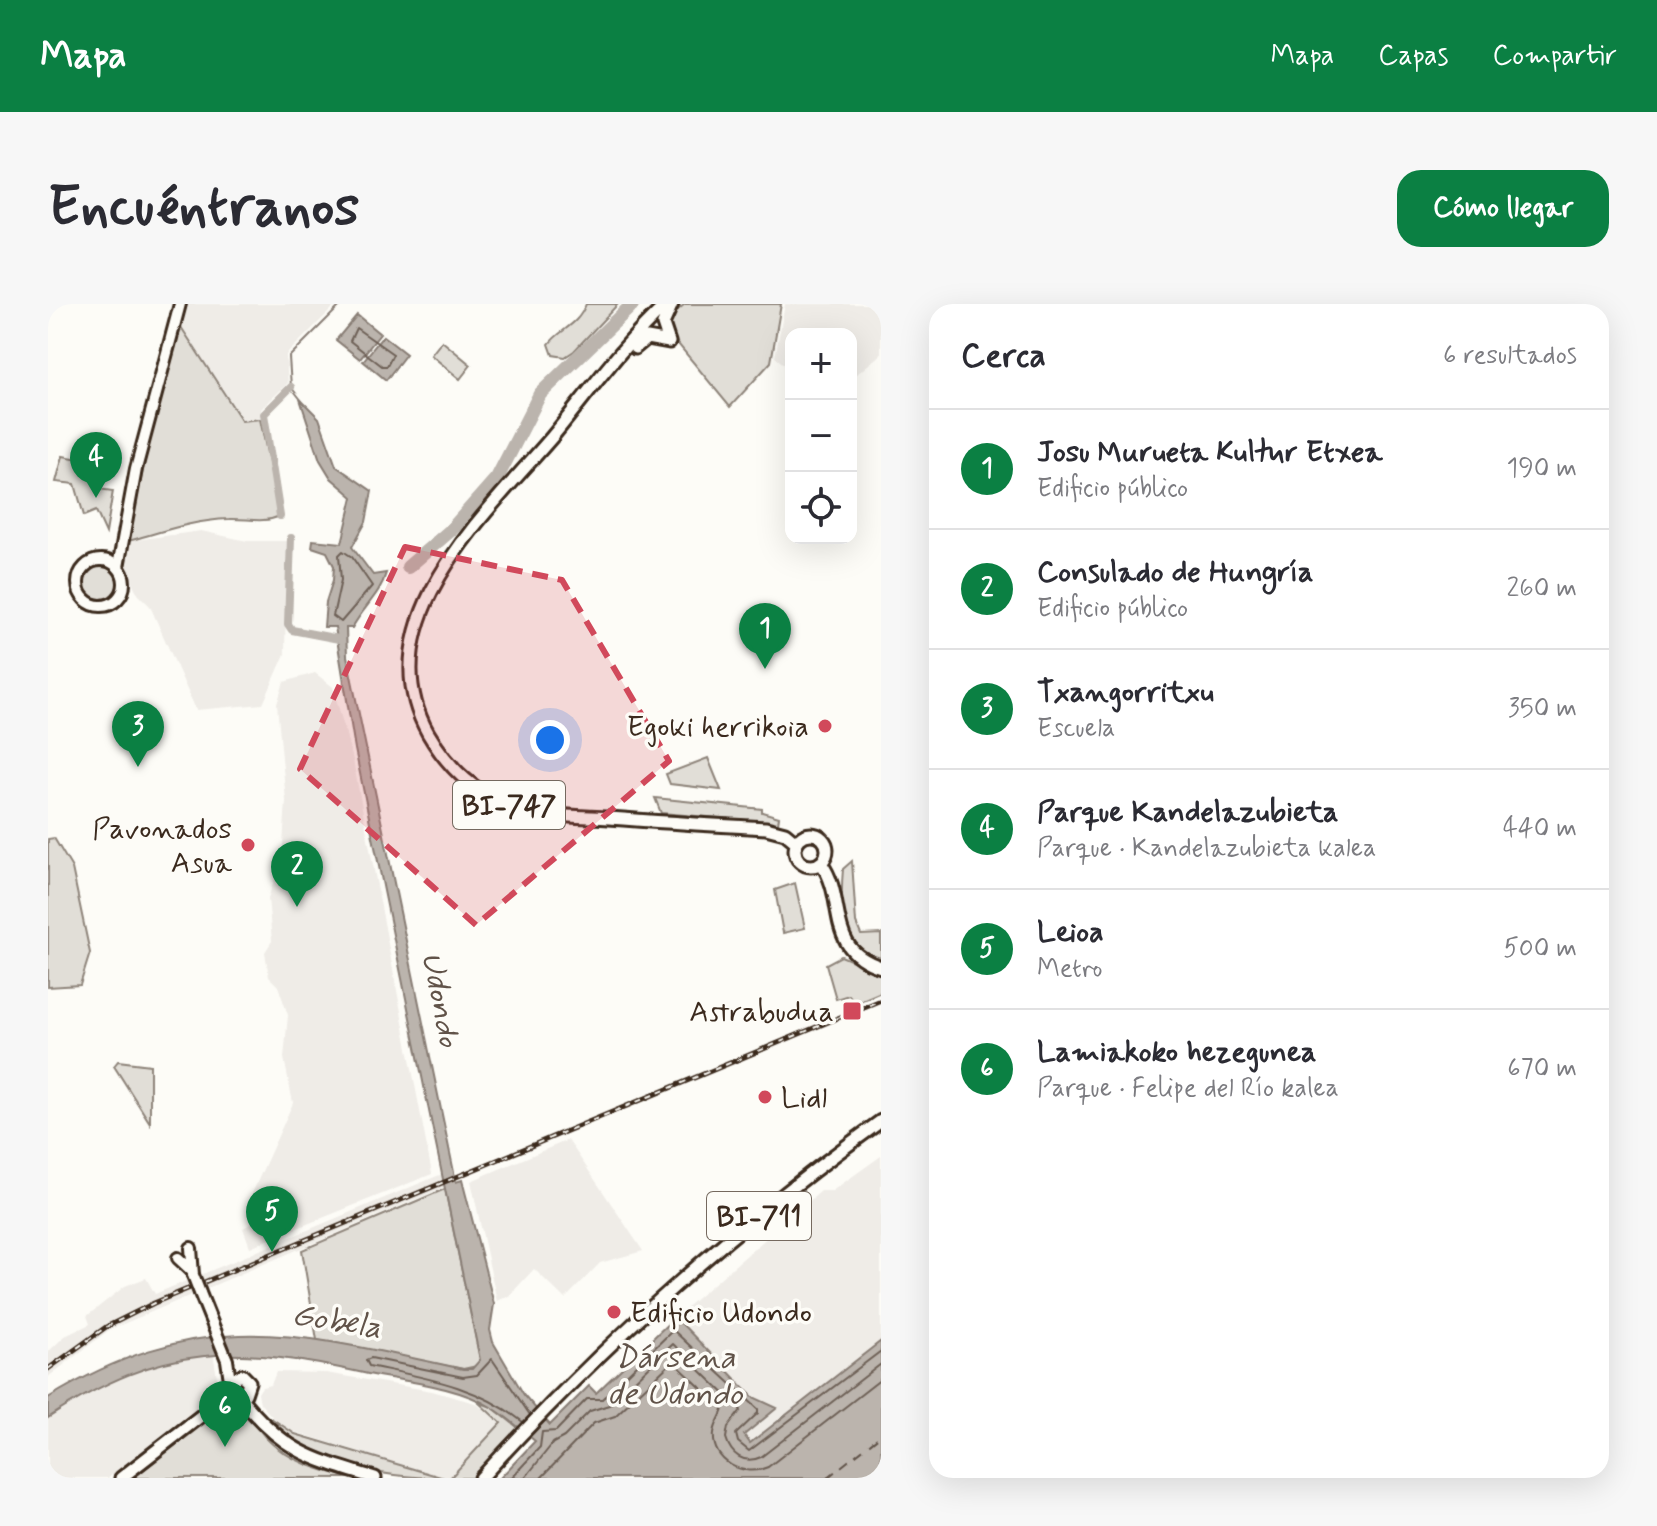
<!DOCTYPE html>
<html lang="es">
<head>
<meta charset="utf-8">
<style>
	body { margin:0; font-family:Mynerve,sans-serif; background:#f7f7f7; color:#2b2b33 }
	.controls { position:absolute; right:24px; top:24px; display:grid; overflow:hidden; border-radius:16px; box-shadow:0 8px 32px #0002 }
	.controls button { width:72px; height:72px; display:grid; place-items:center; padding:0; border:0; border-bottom:2px solid #e1e1e2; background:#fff; color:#2b2b33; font:40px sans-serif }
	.you { position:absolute; left:502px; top:436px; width:28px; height:28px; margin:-20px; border:6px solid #fff; border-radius:50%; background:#1a73e8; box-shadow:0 0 0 12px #1a73e833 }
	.badge { display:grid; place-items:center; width:52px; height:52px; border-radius:50%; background:#0b8043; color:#fff; font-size:26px; font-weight:700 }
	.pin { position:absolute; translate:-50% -66px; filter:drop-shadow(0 2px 4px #0008) }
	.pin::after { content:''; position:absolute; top:42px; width:28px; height:24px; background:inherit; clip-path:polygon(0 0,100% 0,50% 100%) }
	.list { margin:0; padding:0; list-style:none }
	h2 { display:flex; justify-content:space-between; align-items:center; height:104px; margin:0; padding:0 32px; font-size:34px }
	h2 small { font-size:26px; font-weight:400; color:#7c7c81 }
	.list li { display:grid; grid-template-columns:52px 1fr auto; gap:24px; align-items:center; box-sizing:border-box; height:120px; padding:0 32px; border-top:2px solid #e1e1e2 }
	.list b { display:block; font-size:30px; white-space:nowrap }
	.list p { margin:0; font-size:26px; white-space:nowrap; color:#7c7c81 }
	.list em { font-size:26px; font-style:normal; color:#7c7c81 }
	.icon { flex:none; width:44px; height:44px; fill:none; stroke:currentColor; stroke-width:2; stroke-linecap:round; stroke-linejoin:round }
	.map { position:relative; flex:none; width:833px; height:1174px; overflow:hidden; border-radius:24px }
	header { display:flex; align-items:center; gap:48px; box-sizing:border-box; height:112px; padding:0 40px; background:#0b8043; color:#fff }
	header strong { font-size:38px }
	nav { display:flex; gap:44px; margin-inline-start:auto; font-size:28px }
	.intro { display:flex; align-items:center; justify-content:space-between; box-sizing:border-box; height:192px; padding:0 48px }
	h1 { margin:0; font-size:56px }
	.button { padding:20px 36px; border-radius:24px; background:#0b8043; color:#fff; font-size:28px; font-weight:700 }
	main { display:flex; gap:48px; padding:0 48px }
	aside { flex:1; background:#fff; border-radius:24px; box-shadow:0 8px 32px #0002 }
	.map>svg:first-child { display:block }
	.built { fill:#efece7 }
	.green { fill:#e1ded7; stroke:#8e847a; stroke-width:2 }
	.water { fill:#bbb4ad; stroke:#887d74; stroke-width:2 }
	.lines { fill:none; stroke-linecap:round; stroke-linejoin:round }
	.shore { stroke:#6e6157; stroke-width:2 }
	.stream { stroke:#887d74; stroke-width:2 }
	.canal { stroke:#bbb4ad; stroke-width:8 }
	.river { stroke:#bbb4ad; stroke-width:14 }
	.ferry { stroke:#615349; stroke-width:2; stroke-dasharray:10 8; stroke-linecap:butt }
	.secondary-casing { stroke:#3b2a1e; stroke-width:16 }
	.primary-casing { stroke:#3b2a1e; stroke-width:17 }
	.secondary { stroke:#fdfcf7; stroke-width:10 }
	.primary { stroke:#fdfcf7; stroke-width:11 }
	.rail-casing { stroke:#3b2a1e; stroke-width:5 }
	.rail { stroke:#fdfcf7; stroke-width:2; stroke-dasharray:6; stroke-linecap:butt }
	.secondary-bridge-casing { stroke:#3b2a1e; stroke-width:16; stroke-linecap:butt }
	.secondary-bridge { stroke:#fdfcf7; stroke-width:10 }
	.marked { fill:#d1495b; fill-opacity:0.2; stroke:#d1495b; stroke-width:6; stroke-dasharray:16 10; stroke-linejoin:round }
	.poi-dot { fill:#d1495b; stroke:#fdfcf7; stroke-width:3 }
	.labels { text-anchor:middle; stroke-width:7; stroke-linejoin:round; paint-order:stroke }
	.shield { fill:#fdfcf7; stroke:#75695f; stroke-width:2 }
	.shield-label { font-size:28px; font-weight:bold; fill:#3b2a1e }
	.poi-label { font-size:30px; fill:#3b2a1e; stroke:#fdfcf7; text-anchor:end }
	.water-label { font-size:32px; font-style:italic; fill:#615349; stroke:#fdfcf7 }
</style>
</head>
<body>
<header>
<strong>Mapa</strong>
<nav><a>Mapa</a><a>Capas</a><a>Compartir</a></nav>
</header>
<div class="intro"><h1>Encuéntranos</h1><a class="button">Cómo llegar</a></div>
<main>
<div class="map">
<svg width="833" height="1174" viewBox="0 0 833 1174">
	<rect width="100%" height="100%" fill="#fdfcf7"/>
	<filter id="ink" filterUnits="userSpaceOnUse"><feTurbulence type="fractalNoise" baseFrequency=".0125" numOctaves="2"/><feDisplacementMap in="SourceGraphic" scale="16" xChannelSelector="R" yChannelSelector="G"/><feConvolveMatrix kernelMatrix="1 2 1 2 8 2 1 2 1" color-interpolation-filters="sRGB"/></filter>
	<g filter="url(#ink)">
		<path class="built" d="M141,0H289L238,51L240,79L213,105L212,115L195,118L133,23Z
			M737,0H825L833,7V50L803,75V30H743V66L727,53Z
			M153,227L199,237H239L237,350L215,400L148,406L102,302L90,290L77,264L75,252L80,237Z
			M267,369L285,383L305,456L384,870L202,943L195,924L206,918L201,896L245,799L236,754L240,711L230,682L221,673L217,648L224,637L220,594L234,554L238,497L229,400L236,378Z
			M520,836L595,947L552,959L517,995L486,965L461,992L449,997L423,877Z
			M833,852V1037L702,1139L695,1131L729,1104L706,1093L627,1013L773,887H784Z
			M394,870L397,883L61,1026L0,1073V1048L17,1032L42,1020L39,1012L77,982L98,974L107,990Z
			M165,1048L171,1086L60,1174H0V1114L62,1077L100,1062Z
			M228,1068L278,1069L384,1087L427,1099L454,1119L402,1174H396L234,1124L212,1099L210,1089L214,1083L223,1081Z"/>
		<path class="green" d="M538,0H570L526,47L517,53L505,51L501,40C513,24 529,23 538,0Z
			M637,0H733L723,58L682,103L621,29L625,10Z
			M133,23L194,117L212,115L232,212C215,220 199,214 181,215C146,216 113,228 80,237L102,133Z
			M394,37L423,61L412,75L383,51Z
			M15,152L53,159L50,185L65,187L58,229L48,207L36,212L27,180L8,178Z
			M34 279a18 18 0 1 1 36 0a18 18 0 1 1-36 0Z
			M660,454L673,486L622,480L618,470Z
			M607,494L714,505V508L731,513L730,519L613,509Z
			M6,534L24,564L42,649L32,681L0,683V535Z
			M804,557L808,619L813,631L833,630V654C792,645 792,599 795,565Z
			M747,579L757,624L735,629L727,586Z
			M793,652L833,669V688L807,699L801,691L788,695L778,660Z
			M70,757L102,761V819L66,762Z
			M397,885L432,1055L429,1062L415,1065L269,1036L254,946Z
			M430,1098L444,1103L473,1126L426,1174H402L453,1119Z
			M191,1100C203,1110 208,1123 218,1134C241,1158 273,1166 303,1174H85L180,1101Z
			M223,1114L247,1130L396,1174C336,1174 264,1162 223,1114Z"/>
		<path class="water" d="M309,11L332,30L312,55L288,36Z
			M335,32L358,50L338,76L315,57Z
			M252,95L271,114L288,162L324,187L318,218L304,243L325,271L338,269C332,291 316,302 304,324H298L299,352L408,878L414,876L446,1000L442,1026L445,1038L476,1091L502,1121L541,1082L548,1089L627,1013L705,1093L729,1104L696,1131L702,1139L833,1037V1174H452L487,1137C473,1126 459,1112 443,1103C408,1082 359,1078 320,1070C188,1041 117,1037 0,1114V1094C155,1000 249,1029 415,1065H424L432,1056L307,445L287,323H276L278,298L285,276L286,262L279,248L264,243L265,236L294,239L305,193L283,174L272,156Z"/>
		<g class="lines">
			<path class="shore" d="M308,24L345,50L339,62H334L302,37Z
				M295,247L304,253L324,282L293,318L285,312L293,276L291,251Z
				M475,1118C428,1081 378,1074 321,1062L318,1056L323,1054L415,1073L429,1071L444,1055L482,1111
				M463,1174L492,1143L494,1128L508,1127L539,1095H554L625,1026L710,1105V1109L688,1130L690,1138L701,1147L833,1047
				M477,1174L505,1139L516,1133L542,1107L561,1101L625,1040L693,1106L680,1123L678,1134C683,1151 696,1161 713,1153L833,1060
				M493,1174L546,1119L567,1112L625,1057L675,1105C673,1113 667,1120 666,1129C663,1158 696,1174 720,1163L833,1075"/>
			<path class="stream" d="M254,97L243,83L241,53L294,0"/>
			<path class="canal" d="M232,212L216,110L243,83
				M243,234L240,320L244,326L291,335"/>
			<path class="river" d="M360,263L403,226L449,174L492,90L585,0"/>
			<path class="ferry" d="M779,1174L833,1131"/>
			<defs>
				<path id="secondary" d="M30 279a23 23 0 1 1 46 0a23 23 0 1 1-46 0Z
					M70,263L88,165L132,0
					M143,944L145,971
					M130,954L144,967
					M152,989L179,1056L182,1076"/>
				<path id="primary" d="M619,0C576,39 541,88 504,133C438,210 318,318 380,429C399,462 424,487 459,500C491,513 527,512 561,514C613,518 665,521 718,524L737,529L748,538
					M621,38L615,20L624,0
					M587,44L599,34L621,38
					M747 546a16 16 0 1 1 32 0a16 16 0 1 1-32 0Z
					M773,559C800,596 775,645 833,663
					M191,1092C235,1147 261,1154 327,1174
					M73,1174L167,1101L197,1090L201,1078L194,1071L182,1076L181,1083L188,1091
					M433,1174C553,1042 688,921 833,817"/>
			</defs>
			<use href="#secondary" class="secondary-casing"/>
			<use href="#primary" class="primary-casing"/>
			<use href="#secondary" class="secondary"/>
			<use href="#primary" class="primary"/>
			<defs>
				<path id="rail" d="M0,1065L58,1023L106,999L833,696"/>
			</defs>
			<use href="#rail" class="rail-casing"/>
			<use href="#rail" class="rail"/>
			<defs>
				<path id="secondary-bridge" d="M145,971L152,989"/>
			</defs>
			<use href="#secondary-bridge" class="secondary-bridge-casing"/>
			<use href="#secondary-bridge" class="secondary-bridge"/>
		</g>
	</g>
	<path class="marked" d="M357,243L514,276L621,457L428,621L252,465Z"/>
	<g class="poi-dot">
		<circle cx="777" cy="422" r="8"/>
		<circle cx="200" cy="541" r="8"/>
		<rect x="794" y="697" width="20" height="20" rx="4"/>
		<circle cx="717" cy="793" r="8"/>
		<circle cx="566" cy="1008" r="8"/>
	</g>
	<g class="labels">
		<g class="shield">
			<rect x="405" y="477" width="112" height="48" rx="6"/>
			<rect x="659" y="888" width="104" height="48" rx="6"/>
		</g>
		<g class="shield-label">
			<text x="461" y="511">BI-747</text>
			<text x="711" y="922">BI-711</text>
		</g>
		<g class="poi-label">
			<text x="761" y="432">Egoki herrikoia</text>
			<text x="184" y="534">Pavonados<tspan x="184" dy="34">Asua</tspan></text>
			<text x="786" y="717">Astrabudua</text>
			<text x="733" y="803" text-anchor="start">Lidl</text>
			<text x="582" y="1018" text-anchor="start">Edificio Udondo</text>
		</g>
		<g class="water-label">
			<text transform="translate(394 695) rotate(79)" y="11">Udondo</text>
			<text transform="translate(289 1016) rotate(9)" y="11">Gobela</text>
			<text x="627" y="1063">Dársena<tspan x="627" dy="37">de Udondo</tspan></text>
		</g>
	</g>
</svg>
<div class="controls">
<button>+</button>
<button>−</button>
<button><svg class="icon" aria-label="locate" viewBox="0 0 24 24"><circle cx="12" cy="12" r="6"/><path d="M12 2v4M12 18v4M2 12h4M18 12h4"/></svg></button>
</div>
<div class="you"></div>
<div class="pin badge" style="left:717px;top:365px">1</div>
<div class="pin badge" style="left:249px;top:603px">2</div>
<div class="pin badge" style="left:90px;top:463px">3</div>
<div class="pin badge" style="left:48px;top:194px">4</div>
<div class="pin badge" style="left:224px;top:948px">5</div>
<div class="pin badge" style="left:177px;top:1143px">6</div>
</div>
<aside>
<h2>Cerca<small>6 resultados</small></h2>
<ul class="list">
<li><span class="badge">1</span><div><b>Josu Murueta Kultur Etxea</b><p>Edificio público</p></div><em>190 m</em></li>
<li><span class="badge">2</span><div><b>Consulado de Hungría</b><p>Edificio público</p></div><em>260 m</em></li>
<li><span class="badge">3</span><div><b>Txangorritxu</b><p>Escuela</p></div><em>350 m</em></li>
<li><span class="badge">4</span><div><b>Parque Kandelazubieta</b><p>Parque · Kandelazubieta kalea</p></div><em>440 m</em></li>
<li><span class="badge">5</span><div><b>Leioa</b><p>Metro</p></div><em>500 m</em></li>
<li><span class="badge">6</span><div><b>Lamiakoko hezegunea</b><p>Parque · Felipe del Río kalea</p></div><em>670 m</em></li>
</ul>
</aside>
</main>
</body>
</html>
